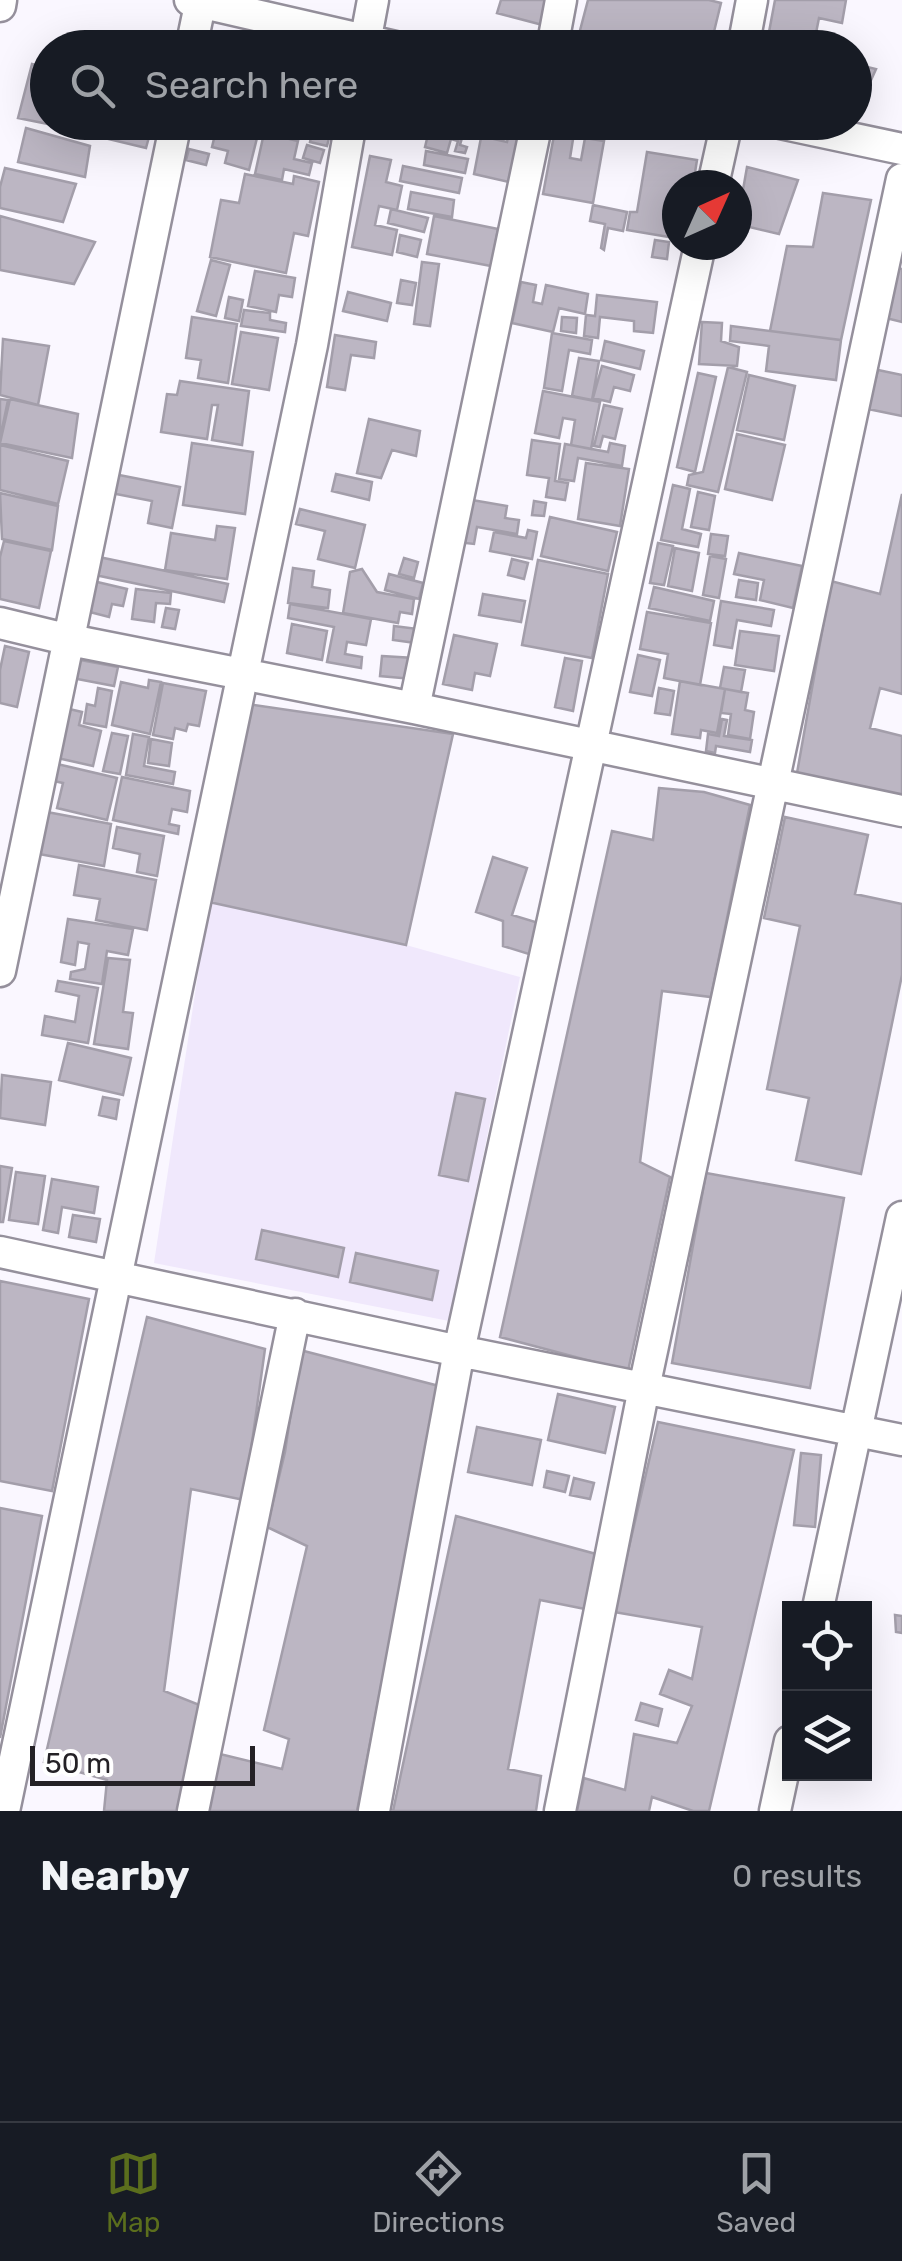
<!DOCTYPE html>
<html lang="en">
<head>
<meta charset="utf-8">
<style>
	body { margin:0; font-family:Rubik,sans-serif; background:#242831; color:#f1f3f6 }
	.controls { position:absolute; right:30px; bottom:30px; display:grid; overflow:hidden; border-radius:0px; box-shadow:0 10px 40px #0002 }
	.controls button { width:90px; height:90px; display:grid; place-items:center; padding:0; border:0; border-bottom:2px solid #363941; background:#171b24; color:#f1f3f6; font:50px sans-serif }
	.compass { position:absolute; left:662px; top:170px; width:90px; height:90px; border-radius:50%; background:#171b24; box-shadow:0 10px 40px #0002; rotate:45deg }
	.scale { position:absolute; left:30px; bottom:25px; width:225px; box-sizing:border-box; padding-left:10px; border:5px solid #242126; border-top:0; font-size:28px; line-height:35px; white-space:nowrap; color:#242126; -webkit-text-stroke:8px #fff; paint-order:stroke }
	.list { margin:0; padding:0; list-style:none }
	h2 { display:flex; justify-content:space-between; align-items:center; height:130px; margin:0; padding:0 40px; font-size:42px }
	h2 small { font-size:32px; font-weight:400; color:#9ea1a6 }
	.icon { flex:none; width:55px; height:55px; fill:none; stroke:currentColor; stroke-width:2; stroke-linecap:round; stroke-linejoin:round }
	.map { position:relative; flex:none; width:902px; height:1811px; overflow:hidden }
	.search { position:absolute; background:#171b24; box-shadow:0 10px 40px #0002; left:30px; right:30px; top:30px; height:110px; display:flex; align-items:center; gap:25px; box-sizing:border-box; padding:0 35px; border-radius:55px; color:#9ea1a6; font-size:38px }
	.sheet { height:310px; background:#171b24 }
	nav { display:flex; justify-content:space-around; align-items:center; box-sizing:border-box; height:140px; border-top:2px solid #363941; background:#171b24; font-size:28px; color:#9ea1a6 }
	nav a { display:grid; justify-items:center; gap:5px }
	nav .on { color:#5b6e1d }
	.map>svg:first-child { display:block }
	.built { fill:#f0e8fc }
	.building { fill:#bcb6c3; stroke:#a39eaa; stroke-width:2.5 }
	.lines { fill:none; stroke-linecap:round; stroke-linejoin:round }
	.minor-casing { stroke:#95909c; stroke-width:35 }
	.minor { stroke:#fff; stroke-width:30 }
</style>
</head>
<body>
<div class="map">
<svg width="902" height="1811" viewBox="0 0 902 1811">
	<rect width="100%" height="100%" fill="#faf7ff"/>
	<path class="built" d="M209,902L406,945L520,977L449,1321L154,1263Z"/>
	<path class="building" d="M501,0H557L550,27L497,13Z
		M588,0H709L721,3L710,48H620L578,38Z
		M775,0H846L842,23L819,18L813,48H766Z
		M32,64L48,68V122H84L83,131L18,118Z
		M855,64L876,69L867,89L854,84Z
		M94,122H153L146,148L92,135Z
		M218,122L259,130L249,170L225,163L228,151L212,147Z
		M314,122H333L327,146L310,142Z
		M431,122H457L461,126L462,122H474L471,133L464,131L460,145L467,147L465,153L455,151L458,141L451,139L447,153L425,147Z
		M484,122H497L494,139L507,142L511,122L530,125L518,184L474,174Z
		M26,128L90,146L85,177L18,162Z
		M555,130L574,133L570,158L581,160L585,138L604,141L593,203L543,194Z
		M264,133L298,141L294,159L312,163L309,175L284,169L282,180L255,174Z
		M307,145L324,150L320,163L303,158Z
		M189,149L209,154L206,165L186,160Z
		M426,151L468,159L465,173L424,165Z
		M647,152L697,160L693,185H677V217L672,216L669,237L627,230L630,212H637Z
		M370,156L391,160L386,182L402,186L397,210L379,206L375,225L397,230L392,255L352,247Z
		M403,166L462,178L459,193L400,181Z
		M747,167L798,180L779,234L737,224Z
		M5,168L76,184L63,222L0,208V187Z
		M245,174L293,184L294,176L319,182L308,236L294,233L286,273L210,257L221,200L239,203Z
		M411,192L454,200L452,217L408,209Z
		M823,193L871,200L841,340L770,331L787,246L813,247Z
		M593,205L627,212L623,231L608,228L604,250L601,248L605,224L590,221Z
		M391,209L428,218L424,232L388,223Z
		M0,216L95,242L74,284L0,270Z
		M434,216L498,229L491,266L427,254Z
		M400,235L421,240L417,257L397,252Z
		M655,240L669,242L667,259L652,257Z
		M211,260L230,265L216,316L197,311Z
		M422,262L439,264L430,326L414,324Z
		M898,268L902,269V322L886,318Z
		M255,271L295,278L292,297L279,295L276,312L248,306Z
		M401,280L416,283L412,305L397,303Z
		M521,282L536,285L533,302L542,304L546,285L588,294L585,314L559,308L553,332L512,323Z
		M348,292L391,303L387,321L343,311Z
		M597,295L657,302L653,333L634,331V321L600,317L598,338L584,336L586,315L595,316Z
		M229,297L243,300L239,321L225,318Z
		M244,310L270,313V320L286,323L285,332L241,326Z
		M192,317L237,324L228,383L198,378L201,360L186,358Z
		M562,317L577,318L576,333L561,331Z
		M702,322L722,323L721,341L739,347L737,366L699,364Z
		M731,326L841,340L836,380L766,371L769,346L730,341Z
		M241,332L278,338L269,390L232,384Z
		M552,333L592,340L590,354L569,350L562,391L544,388Z
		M335,335L376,342L374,358L351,355L345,390L327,387Z
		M3,339L49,346L38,405L0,395Z
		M605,341L644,351L640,369L601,360Z
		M579,358L599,361L592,400L572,396Z
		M602,366L634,375L630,391L614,387L610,402L593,398Z
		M728,367L747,372L718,492L687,485L689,475L703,472Z
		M878,370L902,375V416L868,409Z
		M698,373L716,377L695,472L677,467Z
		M749,375L795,386L784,440L737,430Z
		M180,381L249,391L242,445L212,440L218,405H212L207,439L161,432L167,394L177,395Z
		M543,391L600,402L591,449L571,445L575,420L563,418L559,438L535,433Z
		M0,399L8,400L0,439Z
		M10,399L78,414L72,458L0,443Z
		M604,405L622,409L615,439L603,436L600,447L594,446Z
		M369,419L420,431L416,456L392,450L381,478L357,473Z
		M737,434L785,445L772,500L725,489Z
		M532,440L560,444L555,481L568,483L565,500L546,497L549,478L527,475Z
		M192,443L253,452L245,514L183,505Z
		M610,443L625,446L622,466L578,458L574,481L559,479L565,444L608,452Z
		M0,445L68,461L58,504L0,490Z
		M586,463L629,469L620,526L578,519Z
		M114,474L180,487L172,528L148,523L152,501L111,493Z
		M336,474L372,482L369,500L332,491Z
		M673,485L690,489L682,529L701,534L698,547L661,540Z
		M698,492L715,496L709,530L691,527Z
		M0,493L58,506L52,550L2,539Z
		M902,494V694L880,688L870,728L902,736V799L797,773L831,581L880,594Z
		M472,500L507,506L505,518L519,520L517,534L477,527L474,544L465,543Z
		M534,501L546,503L544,516L532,515Z
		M300,509L365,525L355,568L318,559L325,531L296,524Z
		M550,517L617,532L608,571L541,556Z
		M217,526L235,528L227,579L165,570L171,533L215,540Z
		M528,530L537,532L532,559L490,551L494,532L526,538Z
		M711,534L728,536L725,556L708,554Z
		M4,541L51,551L39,608L0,599V557Z
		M658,543L673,546L664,585L650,583Z
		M675,548L699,553L692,591L668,586Z
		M739,553L802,566L793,608L760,600L764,580L734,574Z
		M710,556L726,559L719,598L703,595Z
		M99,557L228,584L224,602L95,575Z
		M404,558L418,562L414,578L399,574Z
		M512,559L528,563L524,579L508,575Z
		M538,560L608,574L592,658L522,645Z
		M293,568L314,571L312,587L330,590L328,608L288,603Z
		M362,569L377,592L414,599L412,614L400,612L398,623L343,613L350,572Z
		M389,574L423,583L419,599L385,590Z
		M739,580L758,583L756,600L736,597Z
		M93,581L127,589L123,606L112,604L109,617L86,611Z
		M654,587L714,601L710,621L649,608Z
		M136,589L171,593L170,604L156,603L154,622L132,619Z
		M483,594L525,601L521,622L479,615Z
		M721,601L774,610L771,626L737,620L732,648L714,645Z
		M290,604L371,619L366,645L347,642L345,654L362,657L361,668L327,662L334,627L288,618Z
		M166,608L179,610L175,629L162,627Z
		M647,612L711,623L700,685L664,678L668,654L640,649Z
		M292,624L327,631L322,660L287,653Z
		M394,626L418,629L416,643L393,640Z
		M740,631L779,636L774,671L735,665Z
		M454,635L497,644L490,676L475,673L472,690L443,684Z
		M5,646L29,652L17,707L0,703V670Z
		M638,655L660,660L652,696L630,692Z
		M382,656L414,658L412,679L380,676Z
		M565,658L582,661L573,711L555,707Z
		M75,659L118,667L114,686L72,678Z
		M724,667L745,670L741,692L720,688Z
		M149,680L161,682L150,734L112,725L121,682L148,688Z
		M680,681L725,689L717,733L701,730L700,738L672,734Z
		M163,683L206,691L199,726L188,724L186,731L175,728L173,739L153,735Z
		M98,688L112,691L106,727L84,723L87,704L95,706Z
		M659,688L674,691L670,715L655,713Z
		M725,689L748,693L745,710L754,712L750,739L728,735L731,714L721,713Z
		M247,704L453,734L406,945L209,902Z
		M65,708L82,712L79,725L101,731L93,766L53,757Z
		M722,719L727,720L724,736L752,740L750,752L716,746L715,753L706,751L708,734L719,736Z
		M112,733L128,736L120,774L103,771Z
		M133,734L149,737L144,766L175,772L173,784L126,775Z
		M151,739L172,743L169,766L148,763Z
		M53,763L117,778L107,820L57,808L63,783L49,780Z
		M122,777L190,791L187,812L172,809L169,824L179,826L178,834L113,820Z
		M659,788L704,792L750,805L711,997L662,991L640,1162L670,1177L628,1371L500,1337L612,831L653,840Z
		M47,812L111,824L104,866L39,854Z
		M785,817L868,835L855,894L902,904V975L861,1174L796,1160L809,1098L767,1089L800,926L764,918Z
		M117,827L164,836L157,876L137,872L140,854L113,848Z
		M493,857L527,868L512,915L542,924L532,955L503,946V921L476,912Z
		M79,865L156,880L147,930L96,920L100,899L74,895Z
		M68,919L133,929L128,955L107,951L102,984L70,979L71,972L85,969L89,944L78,942L75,965L61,962Z
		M108,958L130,960L123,1012L133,1013L128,1049L94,1044Z
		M58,981L98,988L88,1043L42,1035L45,1016L75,1022L79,996L56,991Z
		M68,1043L131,1058L123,1095L59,1080Z
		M2,1075L51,1082L45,1125L0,1118Z
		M456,1093L485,1099L468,1181L439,1175Z
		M103,1097L119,1100L116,1119L99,1115Z
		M0,1166L12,1168L3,1222H0Z
		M16,1172L45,1176L38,1224L9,1220Z
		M706,1173L844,1198L810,1388L672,1363Z
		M52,1179L98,1187L94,1213L62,1207L58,1233L43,1230Z
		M73,1215L100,1219L96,1242L69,1237Z
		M262,1230L344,1248L338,1277L256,1259Z
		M356,1253L438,1271L432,1300L350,1282Z
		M0,1281L89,1299L52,1491L0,1481Z
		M147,1317L265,1349L244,1500L191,1489L164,1691L202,1706L178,1811H104L107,1780L44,1762Z
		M300,1350L439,1386L357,1811H208L220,1754L282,1769L289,1739L264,1730L307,1546L267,1527L285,1452Z
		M558,1394L615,1407L605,1453L548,1440Z
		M658,1422L794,1450L709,1811H693L652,1797L649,1811H577L584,1778L625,1790L634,1734L677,1743L692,1706L660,1694L669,1670L692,1679L702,1627L614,1612Z
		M477,1427L541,1440L532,1485L468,1472Z
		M801,1453L821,1455L815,1527L794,1525Z
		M547,1471L569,1476L565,1492L544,1487Z
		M574,1478L594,1483L590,1499L570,1495Z
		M0,1508L42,1516L0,1738Z
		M456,1516L596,1554L585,1609L540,1600L508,1769L541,1776L536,1811H393Z
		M895,1615L902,1616V1633L896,1632Z
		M641,1703L662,1709L658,1726L636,1720Z"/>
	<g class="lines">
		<defs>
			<path id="minor" d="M190,0L400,48
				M0,6L1,0
				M191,48L201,0
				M364,48L373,0
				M552,48L561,0
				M743,48L752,0
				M775,122L902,149
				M713,185L727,122
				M0,623L70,640L414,708L902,811
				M414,708L537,122
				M0,971L176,122
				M0,1252L459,1351L902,1440
				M818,1608L902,1217
				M4,1811L312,345L351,122
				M193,1811L295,1314
				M374,1811L459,1351L700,245
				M560,1811L644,1388L902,179
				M775,1811L790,1741"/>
		</defs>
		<use href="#minor" class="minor-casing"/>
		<use href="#minor" class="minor"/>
	</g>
</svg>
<div class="controls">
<button><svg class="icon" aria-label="locate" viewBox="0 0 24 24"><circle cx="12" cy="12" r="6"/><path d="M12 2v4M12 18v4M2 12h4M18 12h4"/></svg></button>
<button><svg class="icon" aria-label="layers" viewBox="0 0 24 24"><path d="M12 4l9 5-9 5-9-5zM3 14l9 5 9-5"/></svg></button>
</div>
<svg class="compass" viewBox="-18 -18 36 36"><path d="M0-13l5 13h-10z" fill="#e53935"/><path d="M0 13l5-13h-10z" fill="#9ea1a6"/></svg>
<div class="scale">50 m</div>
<div class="search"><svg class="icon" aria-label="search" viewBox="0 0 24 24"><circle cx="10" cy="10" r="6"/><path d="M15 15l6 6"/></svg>Search here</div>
</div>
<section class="sheet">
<h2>Nearby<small>0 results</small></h2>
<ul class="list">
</ul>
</section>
<nav>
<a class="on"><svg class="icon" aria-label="map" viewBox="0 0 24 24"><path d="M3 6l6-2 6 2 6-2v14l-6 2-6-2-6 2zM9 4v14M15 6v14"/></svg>Map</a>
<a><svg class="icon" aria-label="directions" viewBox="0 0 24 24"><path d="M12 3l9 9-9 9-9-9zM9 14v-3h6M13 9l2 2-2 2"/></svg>Directions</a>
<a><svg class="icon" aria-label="saved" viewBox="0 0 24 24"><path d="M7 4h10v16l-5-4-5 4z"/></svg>Saved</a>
</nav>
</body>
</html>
